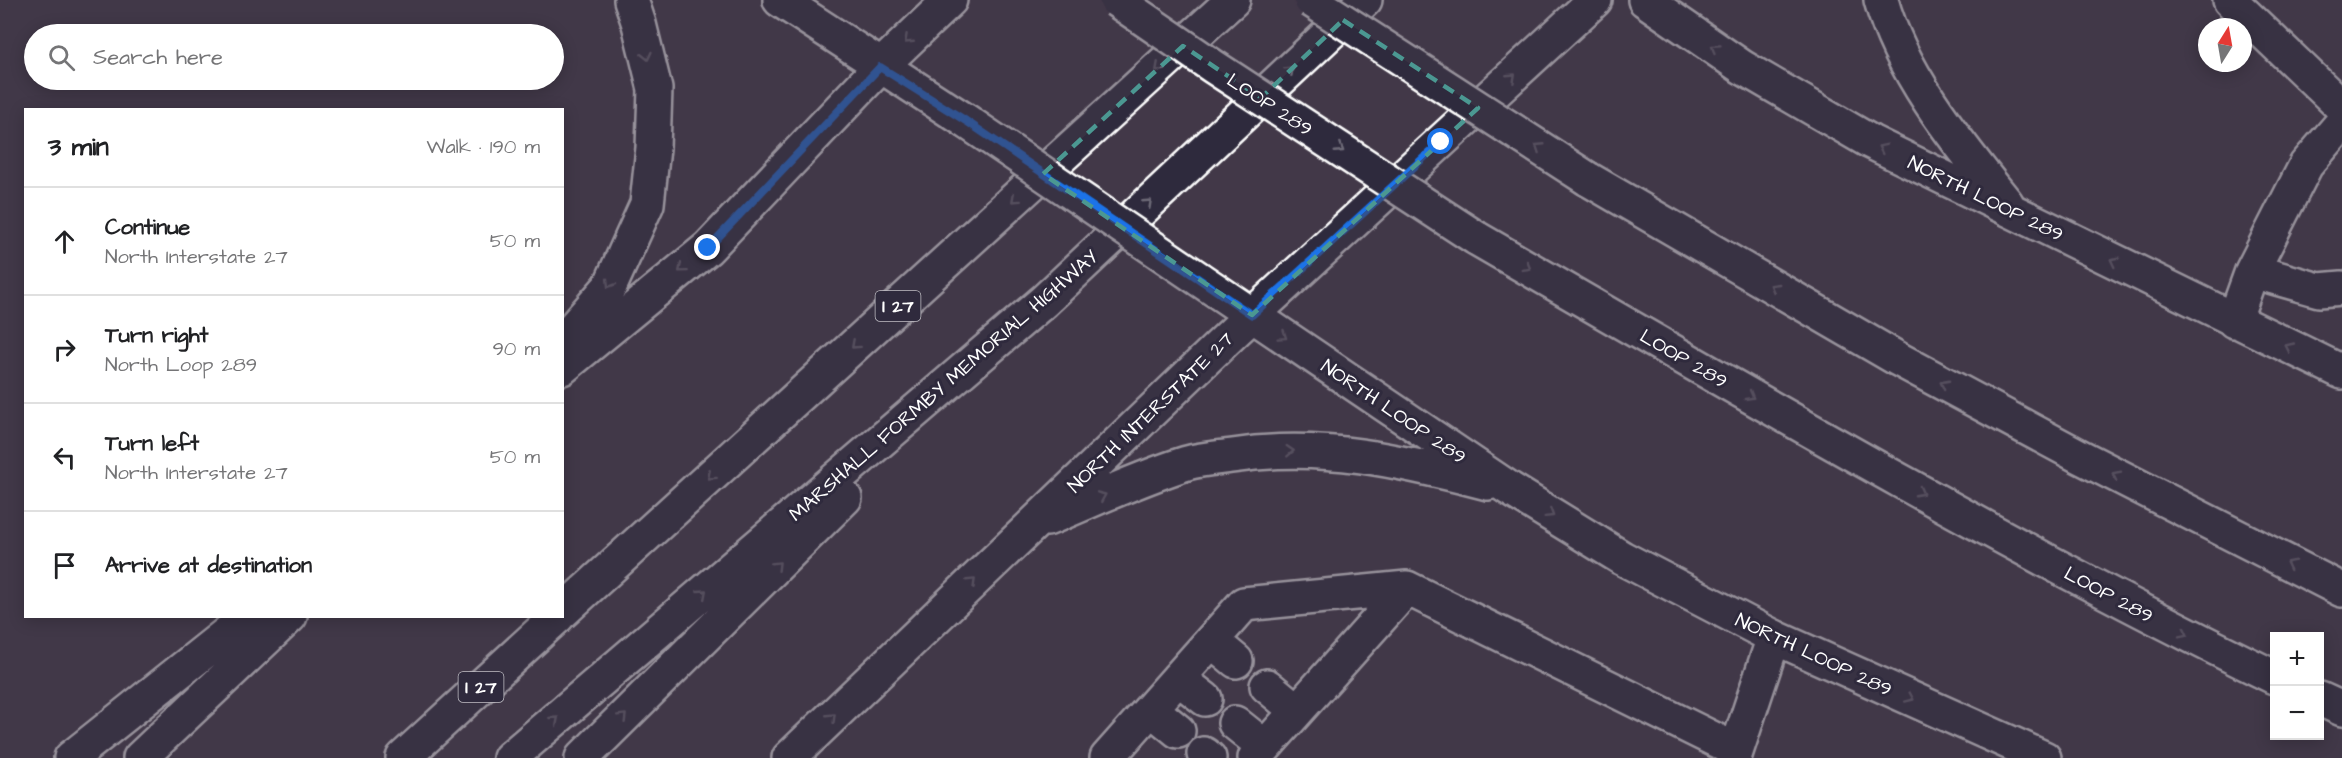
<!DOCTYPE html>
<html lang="en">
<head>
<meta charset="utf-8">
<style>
	body { margin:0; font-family:"Architects Daughter",sans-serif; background:#f2f2f2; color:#202124 }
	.controls { position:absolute; right:18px; bottom:18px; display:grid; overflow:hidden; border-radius:0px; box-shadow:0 3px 15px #0003 }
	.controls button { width:54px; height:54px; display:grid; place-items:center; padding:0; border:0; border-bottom:2px solid #e0e0e0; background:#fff; color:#202124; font:30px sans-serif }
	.compass { position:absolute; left:2198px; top:18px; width:54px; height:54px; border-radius:50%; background:#fff; box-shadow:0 3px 15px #0003; rotate:11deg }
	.stop { position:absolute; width:18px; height:18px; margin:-14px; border:4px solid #1a73e8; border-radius:50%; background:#fff }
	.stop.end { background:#1a73e8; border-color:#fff; box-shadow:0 2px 6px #0008 }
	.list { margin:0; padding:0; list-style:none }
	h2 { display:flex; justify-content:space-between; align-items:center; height:78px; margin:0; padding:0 24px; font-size:26px }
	h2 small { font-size:20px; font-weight:400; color:#757577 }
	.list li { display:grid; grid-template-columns:39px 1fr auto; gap:18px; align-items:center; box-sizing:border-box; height:108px; padding:0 24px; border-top:2px solid #e0e0e0 }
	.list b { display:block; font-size:22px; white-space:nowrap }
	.list p { margin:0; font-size:20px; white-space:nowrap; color:#757577 }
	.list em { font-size:20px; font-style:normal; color:#757577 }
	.icon { flex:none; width:33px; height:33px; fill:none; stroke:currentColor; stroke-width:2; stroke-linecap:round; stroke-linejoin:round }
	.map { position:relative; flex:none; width:2342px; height:758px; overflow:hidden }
	.search { position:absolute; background:#fff; box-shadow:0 3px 15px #0003; left:24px; top:24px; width:540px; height:66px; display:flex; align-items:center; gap:15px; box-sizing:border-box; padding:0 21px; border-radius:33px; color:#757577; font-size:22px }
	.panel { position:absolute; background:#fff; box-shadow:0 3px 15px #0003; left:24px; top:108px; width:540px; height:510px; border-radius:0px }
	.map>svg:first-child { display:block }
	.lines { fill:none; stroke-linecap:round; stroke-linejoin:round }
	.minor-casing { stroke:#fff; stroke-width:38 }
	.major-casing { stroke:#fff; stroke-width:38 }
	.highway-casing { stroke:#fff; stroke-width:38 }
	.minor { stroke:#2f2a3d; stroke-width:33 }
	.major { stroke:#2f2a3d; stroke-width:33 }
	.highway { stroke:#2f2a3d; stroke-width:33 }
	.major-bridge-casing { stroke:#fff; stroke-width:38; stroke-linecap:butt }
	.highway-bridge-casing { stroke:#fff; stroke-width:38; stroke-linecap:butt }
	.major-bridge { stroke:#2f2a3d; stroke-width:33 }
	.highway-bridge { stroke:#2f2a3d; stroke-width:33 }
	.oneway { stroke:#6d6a77 }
	.route { stroke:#1a73e8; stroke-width:8 }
	.marked { fill:none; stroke:#4b9892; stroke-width:4.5; stroke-dasharray:12 8; stroke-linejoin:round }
	.labels { text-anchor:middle; stroke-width:6; stroke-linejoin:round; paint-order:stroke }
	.shield { fill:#2f2a3d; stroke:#c1bfc5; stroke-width:1.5 }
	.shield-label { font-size:18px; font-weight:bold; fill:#fff }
	.street-label { font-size:20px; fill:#fff; stroke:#2f2a3d }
</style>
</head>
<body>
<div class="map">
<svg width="2342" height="758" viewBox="0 0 2342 758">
	<rect width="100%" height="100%" fill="#423848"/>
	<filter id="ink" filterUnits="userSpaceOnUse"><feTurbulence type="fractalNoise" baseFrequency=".0167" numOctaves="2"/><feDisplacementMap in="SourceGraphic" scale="12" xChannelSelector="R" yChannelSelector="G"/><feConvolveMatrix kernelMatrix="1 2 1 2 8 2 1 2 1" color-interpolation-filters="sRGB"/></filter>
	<g filter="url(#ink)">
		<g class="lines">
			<defs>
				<path id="minor" d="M2230,0L2342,107
					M2252,271L2319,290L2342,288
					M2234,321L2252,271L2306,165L2342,123
					M1212,641L1236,661
					M1178,678L1205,699
					M1267,686L1297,711
					M1151,709L1178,731
					M1235,723L1265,747
					M1204,754L1209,758
					M1107,758L1244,604L1407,588L1736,750
					M1255,758L1407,588
					M1734,758L1774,637"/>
				<path id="major" d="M780,0L966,121
					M1645,0L1742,67L1871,142L2342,372
					M1881,0C1901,74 1959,144 2007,204
					M1199,279L1510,489L1622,558L1774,637L2044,758
					M562,341L610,286L647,204L653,148L655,89L639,24L631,0
					M562,368L708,248L880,67L950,0
					M1047,519C1093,500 1139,478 1187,463C1201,459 1217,458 1232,456C1322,442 1401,461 1488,483
					M71,758L249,616
					M140,758L290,616
					M789,758L1236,330L1595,0"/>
				<path id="highway" d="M1588,179L1898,359L2081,457L2342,590
					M1476,238C1739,390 2001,544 2274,677
					M562,612L1233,0
					M2320,699L2342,709
					M403,758L558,616
					M510,758L1044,301L1365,0
					M582,758L845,498"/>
			</defs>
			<use href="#minor" class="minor-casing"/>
			<use href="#major" class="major-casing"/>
			<use href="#highway" class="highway-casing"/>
			<use href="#minor" class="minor"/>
			<use href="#major" class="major"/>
			<use href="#highway" class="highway"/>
			<defs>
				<path id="major-bridge" d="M966,121L1199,279"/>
				<path id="highway-bridge" d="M1116,0L1214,67L1476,238
					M1311,0L1588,179"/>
			</defs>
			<use href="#major-bridge" class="major-bridge-casing"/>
			<use href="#highway-bridge" class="highway-bridge-casing"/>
			<use href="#major-bridge" class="major-bridge"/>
			<use href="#highway-bridge" class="highway-bridge"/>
		</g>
		<defs><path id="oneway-chevron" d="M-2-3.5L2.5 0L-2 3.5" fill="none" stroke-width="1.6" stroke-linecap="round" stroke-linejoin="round" transform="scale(1.5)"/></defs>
		<g class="oneway">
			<use href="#oneway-chevron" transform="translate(908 40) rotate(137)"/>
			<use href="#oneway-chevron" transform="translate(1715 48) rotate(-145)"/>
			<use href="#oneway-chevron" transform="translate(647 56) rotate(77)"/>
			<use href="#oneway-chevron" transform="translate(1159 68) rotate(138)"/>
			<use href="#oneway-chevron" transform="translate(1290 70) rotate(-43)"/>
			<use href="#oneway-chevron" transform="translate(1512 77) rotate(-43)"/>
			<use href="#oneway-chevron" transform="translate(1539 147) rotate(-147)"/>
			<use href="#oneway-chevron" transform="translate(1882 148) rotate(-154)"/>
			<use href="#oneway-chevron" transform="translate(1340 149) rotate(33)"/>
			<use href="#oneway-chevron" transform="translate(1015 199) rotate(138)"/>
			<use href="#oneway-chevron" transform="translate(1148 203) rotate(-43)"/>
			<use href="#oneway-chevron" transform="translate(2114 261) rotate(-153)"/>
			<use href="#oneway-chevron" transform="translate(1527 267) rotate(30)"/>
			<use href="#oneway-chevron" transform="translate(682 269) rotate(140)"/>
			<use href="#oneway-chevron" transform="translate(610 284) rotate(121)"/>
			<use href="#oneway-chevron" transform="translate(1774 287) rotate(-150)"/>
			<use href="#oneway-chevron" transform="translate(1283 336) rotate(34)"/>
			<use href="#oneway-chevron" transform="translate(855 345) rotate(138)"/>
			<use href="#oneway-chevron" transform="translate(2289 347) rotate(-155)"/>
			<use href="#oneway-chevron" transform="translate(1944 384) rotate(-152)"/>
			<use href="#oneway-chevron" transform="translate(1750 396) rotate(30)"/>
			<use href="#oneway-chevron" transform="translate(1290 451) rotate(-3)"/>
			<use href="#oneway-chevron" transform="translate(2116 475) rotate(-153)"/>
			<use href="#oneway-chevron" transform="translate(711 476) rotate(138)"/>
			<use href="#oneway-chevron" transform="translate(1920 492) rotate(28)"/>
			<use href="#oneway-chevron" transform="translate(1102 496) rotate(-23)"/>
			<use href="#oneway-chevron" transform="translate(1550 514) rotate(32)"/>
			<use href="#oneway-chevron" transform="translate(2290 564) rotate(-153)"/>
			<use href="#oneway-chevron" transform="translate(777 565) rotate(-45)"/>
			<use href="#oneway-chevron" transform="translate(972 582) rotate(-44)"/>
			<use href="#oneway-chevron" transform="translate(703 593) rotate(-41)"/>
			<use href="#oneway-chevron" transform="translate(2184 633) rotate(26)"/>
			<use href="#oneway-chevron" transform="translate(1910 698) rotate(24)"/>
			<use href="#oneway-chevron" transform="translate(623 717) rotate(-45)"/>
			<use href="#oneway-chevron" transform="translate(832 717) rotate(-44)"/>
			<use href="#oneway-chevron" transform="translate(555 720) rotate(-41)"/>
		</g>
	</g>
	<g class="lines" filter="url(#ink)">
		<path class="route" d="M708,248L880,67L966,121L1252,315L1441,142"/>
	</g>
	<path d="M0 0H2342V758H0ZM1343,20L1478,108L1252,315L1043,174L1183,46L1261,98Z" fill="#423848" fill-opacity=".55" fill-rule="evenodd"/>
	<path class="marked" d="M1343,20L1478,108L1252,315L1043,174L1183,46L1261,98Z"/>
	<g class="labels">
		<g class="shield">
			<rect x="875.5" y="291" width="45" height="30" rx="4.5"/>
			<rect x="458.5" y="672" width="45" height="30" rx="4.5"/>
		</g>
		<g class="shield-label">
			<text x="898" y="312">I 27</text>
			<text x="481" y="693">I 27</text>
		</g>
		<g class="street-label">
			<text transform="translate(1270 104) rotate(33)" y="7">LOOP 289</text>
			<text transform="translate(1986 198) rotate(26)" y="7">NORTH LOOP 289</text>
			<text transform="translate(1684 358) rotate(30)" y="7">LOOP 289</text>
			<text transform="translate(943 385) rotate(-41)" y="7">MARSHALL FORMBY MEMORIAL HIGHWAY</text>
			<text transform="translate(1394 411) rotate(34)" y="7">NORTH LOOP 289</text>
			<text transform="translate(1150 412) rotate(-44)" y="7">NORTH INTERSTATE 27</text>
			<text transform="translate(2109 594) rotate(28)" y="7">LOOP 289</text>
			<text transform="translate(1814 654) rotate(25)" y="7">NORTH LOOP 289</text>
		</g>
	</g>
</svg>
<div class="controls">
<button>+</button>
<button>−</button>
</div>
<svg class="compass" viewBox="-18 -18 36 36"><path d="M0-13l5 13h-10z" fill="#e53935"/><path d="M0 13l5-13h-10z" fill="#757577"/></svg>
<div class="stop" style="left:1441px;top:142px"></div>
<div class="stop end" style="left:708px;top:248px"></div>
<div class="search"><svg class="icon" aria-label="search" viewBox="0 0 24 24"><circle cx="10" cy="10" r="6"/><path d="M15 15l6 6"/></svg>Search here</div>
<section class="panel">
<h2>3 min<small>Walk · 190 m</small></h2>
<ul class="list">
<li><svg class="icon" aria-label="ahead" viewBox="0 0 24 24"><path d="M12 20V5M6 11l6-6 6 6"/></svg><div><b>Continue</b><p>North Interstate 27</p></div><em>50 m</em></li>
<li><svg class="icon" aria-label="right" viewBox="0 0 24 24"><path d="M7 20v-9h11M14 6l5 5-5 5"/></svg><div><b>Turn right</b><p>North Loop 289</p></div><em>90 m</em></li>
<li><svg class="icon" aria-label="left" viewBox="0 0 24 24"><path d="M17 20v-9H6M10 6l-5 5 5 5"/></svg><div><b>Turn left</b><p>North Interstate 27</p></div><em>50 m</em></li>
<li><svg class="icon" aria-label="arrive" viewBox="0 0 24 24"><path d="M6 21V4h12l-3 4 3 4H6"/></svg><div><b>Arrive at destination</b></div></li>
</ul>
</section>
</div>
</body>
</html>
